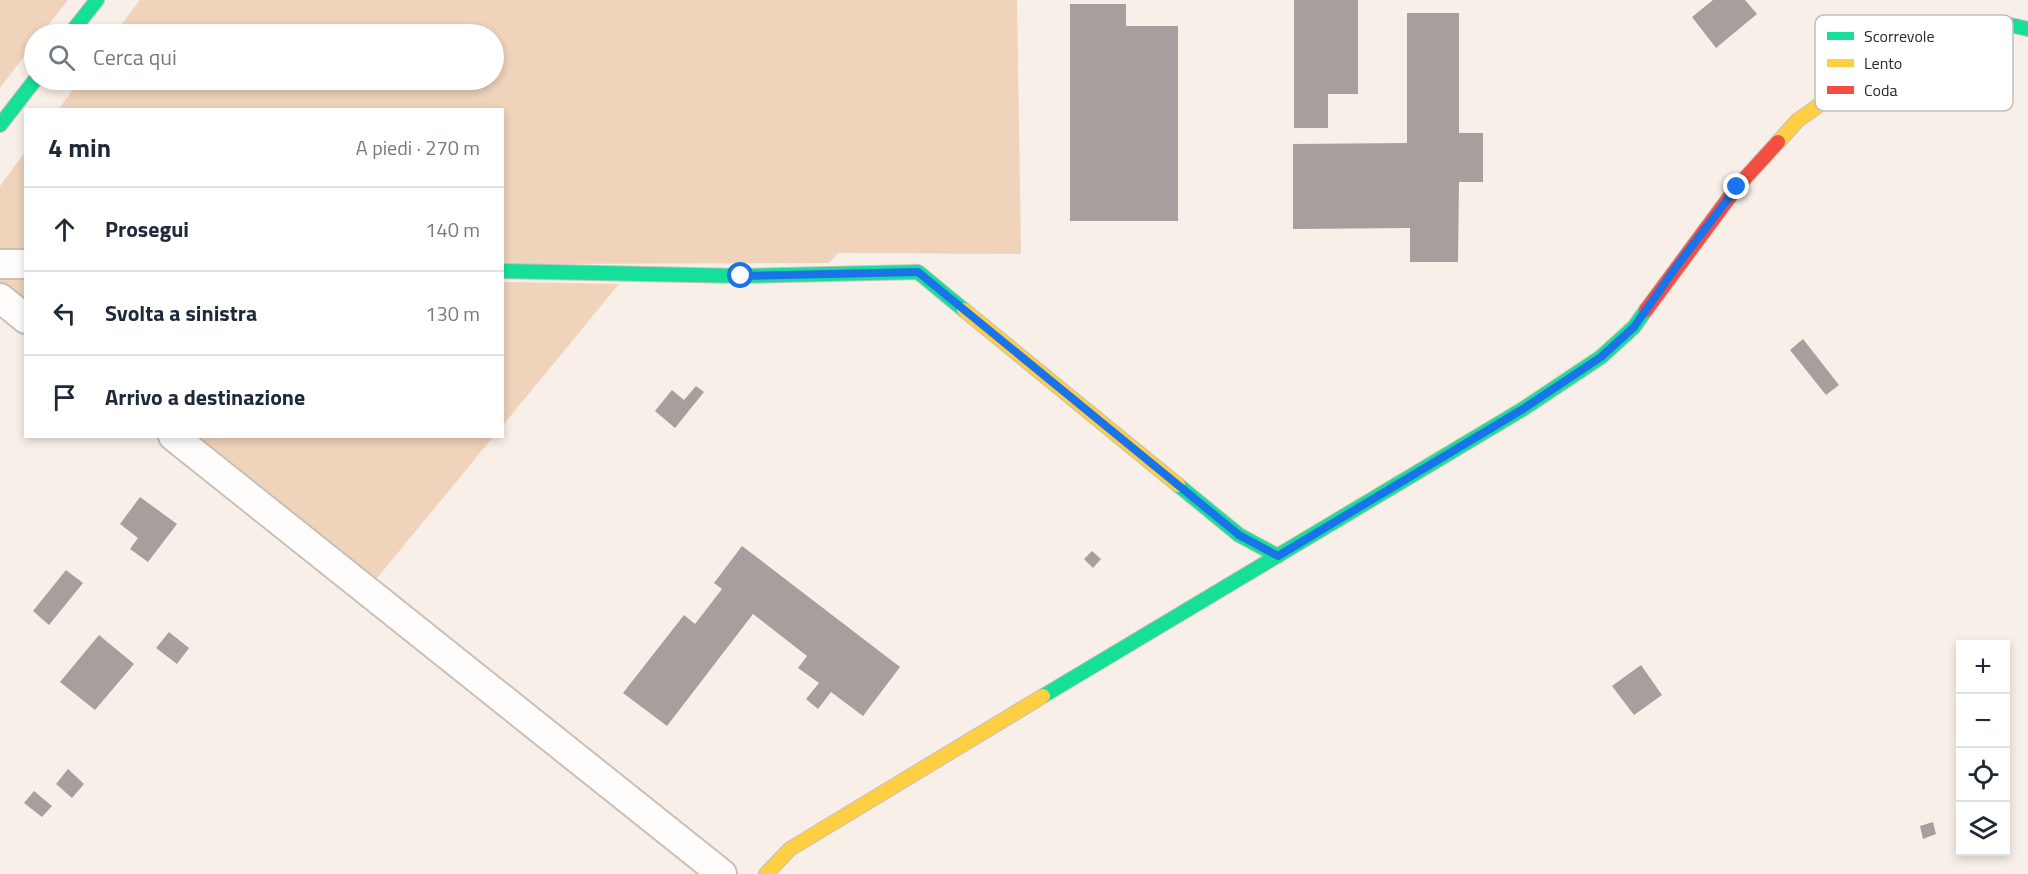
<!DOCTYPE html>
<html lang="it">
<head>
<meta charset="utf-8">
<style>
	body { margin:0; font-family:"Titillium Web",sans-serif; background:#f6f6f7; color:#1f2937 }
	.controls { position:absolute; right:18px; bottom:18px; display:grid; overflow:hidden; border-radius:0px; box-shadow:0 3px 9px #0003 }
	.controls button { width:54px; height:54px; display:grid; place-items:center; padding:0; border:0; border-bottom:2px solid #e0e1e3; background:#fff; color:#1f2937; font:30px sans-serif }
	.stop { position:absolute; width:18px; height:18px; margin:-14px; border:4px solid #1a73e8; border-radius:50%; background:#fff }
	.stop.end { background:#1a73e8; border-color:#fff; box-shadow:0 2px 6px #0008 }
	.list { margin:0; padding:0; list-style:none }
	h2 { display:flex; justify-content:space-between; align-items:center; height:78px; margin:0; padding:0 24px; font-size:26px }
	h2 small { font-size:20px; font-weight:400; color:#747a83 }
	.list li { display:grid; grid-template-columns:39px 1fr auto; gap:18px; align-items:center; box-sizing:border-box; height:84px; padding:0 24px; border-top:2px solid #e0e1e3 }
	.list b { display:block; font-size:22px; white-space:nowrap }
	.list em { font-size:20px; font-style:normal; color:#747a83 }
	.icon { flex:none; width:33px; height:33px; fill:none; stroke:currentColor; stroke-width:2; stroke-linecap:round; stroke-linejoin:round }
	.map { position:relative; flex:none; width:2028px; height:874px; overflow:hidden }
	.search { position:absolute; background:#fff; box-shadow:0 3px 9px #0003; left:24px; top:24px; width:480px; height:66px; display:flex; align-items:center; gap:15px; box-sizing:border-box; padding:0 21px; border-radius:33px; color:#747a83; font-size:22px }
	.panel { position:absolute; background:#fff; box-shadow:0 3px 9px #0003; left:24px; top:108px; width:480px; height:330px; border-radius:0px }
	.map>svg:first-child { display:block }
	.green { fill:#efd3ba }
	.building { fill:#a69f9e }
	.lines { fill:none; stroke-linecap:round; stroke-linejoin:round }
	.street-casing { stroke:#c8c0b8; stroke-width:32 }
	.fast-casing { stroke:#c8c0b8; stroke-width:16 }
	.slow-casing { stroke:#c8c0b8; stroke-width:16 }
	.jam-casing { stroke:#c8c0b8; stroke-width:16 }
	.street { stroke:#fefdfc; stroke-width:28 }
	.fast { stroke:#16e098; stroke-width:14 }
	.slow { stroke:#ffcf43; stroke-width:14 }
	.jam { stroke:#f24e42; stroke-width:14 }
	.route { stroke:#1a73e8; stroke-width:8 }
	.key { fill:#fff; stroke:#c1bebc; stroke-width:1.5 }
	.key-label { font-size:16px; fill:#312820 }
</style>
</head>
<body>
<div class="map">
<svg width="2028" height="874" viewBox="0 0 2028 874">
	<rect width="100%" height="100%" fill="#f8f0e8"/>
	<path class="green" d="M0,0H68L41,34H34V43L0,88Z
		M140,0H1017L1021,254L838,253L829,263L503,264L502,110H58L80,80H494V34H114Z
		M25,152V256L0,255V186Z
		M0,273H25V307L0,287Z
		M503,282L619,284L503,425Z
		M188,437H493L373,583Z"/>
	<path class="building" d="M1294,0H1358V94H1328V128H1294Z
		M1713,0H1745L1757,14L1716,48L1692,17Z
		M1070,4H1126V26H1178V221H1070Z
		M1407,13H1459V133H1483V182H1459L1458,262H1410V228L1293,229V144L1407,143Z
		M1803,339L1839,385L1826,395L1790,350Z
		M696,386L704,392L675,428L655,411L672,390L684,400Z
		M140,497L177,524L148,562L130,549L138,538L120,524Z
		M742,546L900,667L863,716L831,692L818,709L806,699L819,683L798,668L807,656L753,614L667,726L623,693L684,615L695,624L722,589L714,583Z
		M1092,551L1101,559L1093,568L1084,559Z
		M66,570L83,583L49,625L33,611Z
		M169,632L189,648L177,664L156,648Z
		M99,635L134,664L95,710L60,682Z
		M1641,665L1662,695L1634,715L1612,686Z
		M68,769L84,784L72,798L56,784Z
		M34,791L52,806L42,817L24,803Z
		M1933,822L1936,834L1923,839L1920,826Z"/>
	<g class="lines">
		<defs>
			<path id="street" d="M0,264H26
				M0,298L26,319
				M173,436L722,874"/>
			<path id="fast" d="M70,34L97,0
				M1934,35C1972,21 1988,19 2028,29
				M0,125L35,80
				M502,271L741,276L918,272L964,310
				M1178,485L1239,535L1278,556
				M1043,696L1523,409L1601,357L1634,327L1646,310"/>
			<path id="slow" d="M1778,142L1798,120L1875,66L1921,40L1934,35
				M964,310L1178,485
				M766,874L790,849L1043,696"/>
			<path id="jam" d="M1646,310L1737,187L1778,142"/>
		</defs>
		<use href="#street" class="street-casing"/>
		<use href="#fast" class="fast-casing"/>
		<use href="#slow" class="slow-casing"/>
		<use href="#jam" class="jam-casing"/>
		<use href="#street" class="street"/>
		<use href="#fast" class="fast"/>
		<use href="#slow" class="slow"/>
		<use href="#jam" class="jam"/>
	</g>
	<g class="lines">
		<path class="route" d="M741,276L918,272L1239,535L1278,556L1523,409L1601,357L1634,327L1676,267L1737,187"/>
	</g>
	<rect x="1815" y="15" width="198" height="96" rx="9" class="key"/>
	<rect x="1827" y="32" width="27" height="8" fill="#16e098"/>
	<rect x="1827" y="59" width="27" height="8" fill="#ffcf43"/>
	<rect x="1827" y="86" width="27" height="8" fill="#f24e42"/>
	<g class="key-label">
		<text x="1864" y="42">Scorrevole</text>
		<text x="1864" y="69">Lento</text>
		<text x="1864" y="96">Coda</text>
	</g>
</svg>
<div class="controls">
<button>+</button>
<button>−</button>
<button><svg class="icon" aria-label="locate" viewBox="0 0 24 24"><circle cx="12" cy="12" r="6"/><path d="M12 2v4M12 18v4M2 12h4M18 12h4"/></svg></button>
<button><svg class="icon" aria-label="layers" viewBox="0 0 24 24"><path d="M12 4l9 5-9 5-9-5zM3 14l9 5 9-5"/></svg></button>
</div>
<div class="stop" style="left:741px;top:276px"></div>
<div class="stop end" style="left:1737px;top:187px"></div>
<div class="search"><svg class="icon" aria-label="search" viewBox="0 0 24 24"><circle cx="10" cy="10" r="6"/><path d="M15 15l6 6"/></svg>Cerca qui</div>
<section class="panel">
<h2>4 min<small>A piedi · 270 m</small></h2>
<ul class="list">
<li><svg class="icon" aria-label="ahead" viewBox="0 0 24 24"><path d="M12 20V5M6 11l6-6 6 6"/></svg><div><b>Prosegui</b></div><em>140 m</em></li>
<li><svg class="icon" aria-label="left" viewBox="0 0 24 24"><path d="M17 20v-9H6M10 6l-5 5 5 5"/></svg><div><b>Svolta a sinistra</b></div><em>130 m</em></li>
<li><svg class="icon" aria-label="arrive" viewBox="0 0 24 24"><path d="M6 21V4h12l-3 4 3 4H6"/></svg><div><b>Arrivo a destinazione</b></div></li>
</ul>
</section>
</div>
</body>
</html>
